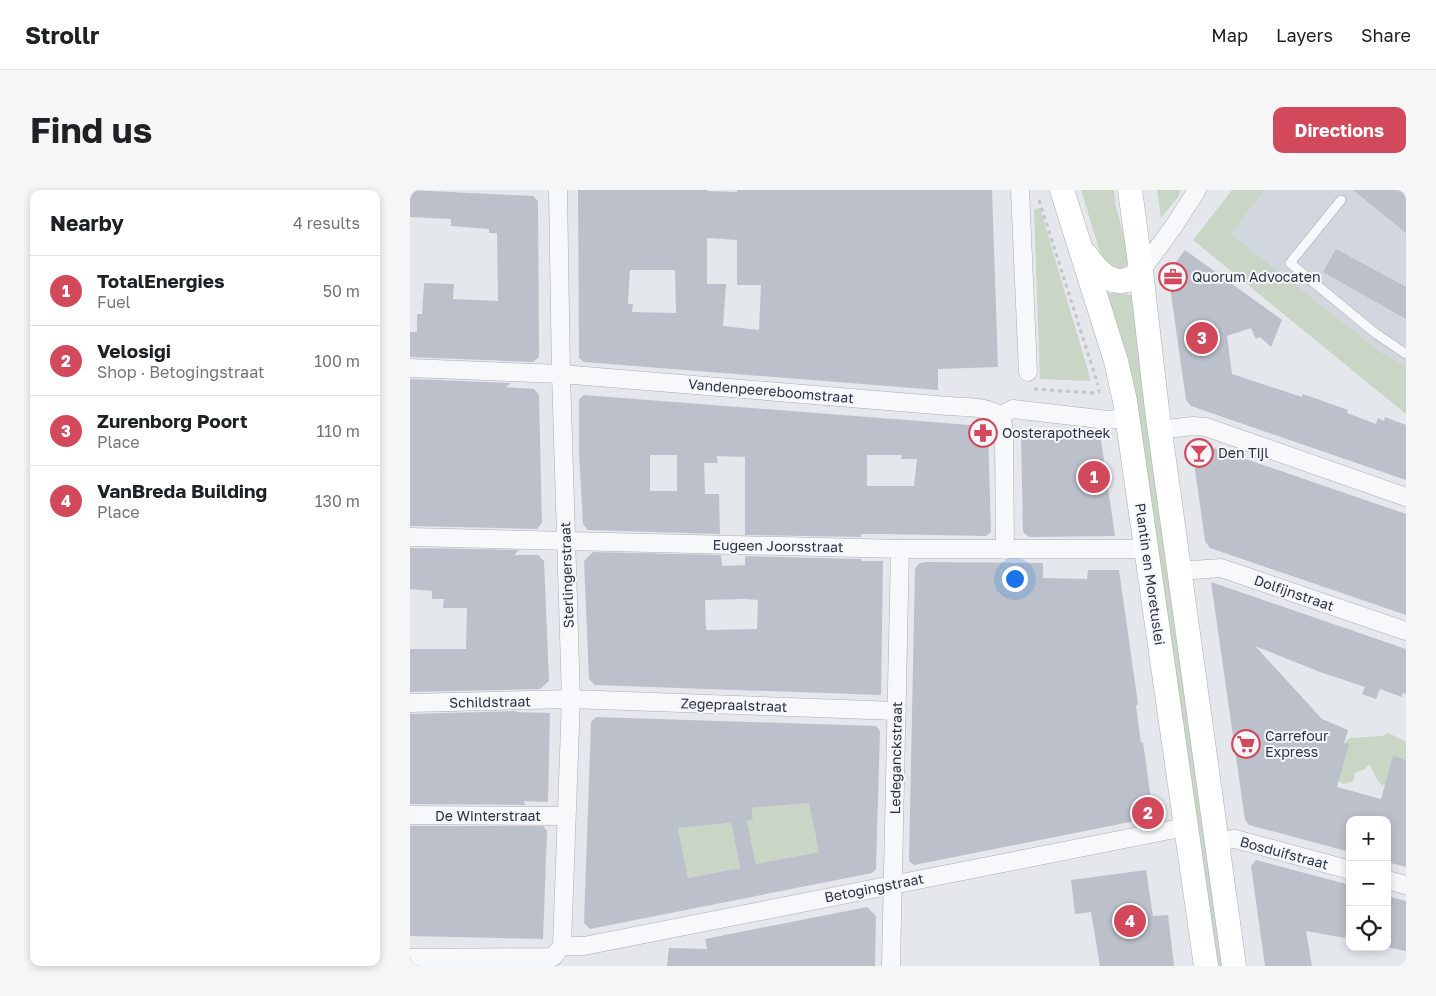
<!DOCTYPE html>
<html lang="en">
<head>
<meta charset="utf-8">
<style>
	body { margin:0; font-family:"Golos Text",sans-serif; background:#f6f6f6; color:#202124 }
	.controls { position:absolute; right:15px; bottom:15px; display:grid; overflow:hidden; border-radius:10px; box-shadow:0 2px 8px #0003 }
	.controls button { width:45px; height:45px; display:grid; place-items:center; padding:0; border:0; border-bottom:1px solid #e0e0e0; background:#fff; color:#202124; font:25px sans-serif }
	.you { position:absolute; left:604px; top:388px; width:18px; height:18px; margin:-12px; border:4px solid #fff; border-radius:50%; background:#1a73e8; box-shadow:0 0 0 8px #1a73e833 }
	.badge { display:grid; place-items:center; width:32px; height:32px; border-radius:50%; background:#d1495b; color:#fff; font-size:16px; font-weight:700 }
	.pin { position:absolute; translate:-50% -50%; border:2px solid #fff; box-shadow:0 1px 5px #0006 }
	.list { margin:0; padding:0; list-style:none }
	h2 { display:flex; justify-content:space-between; align-items:center; height:65px; margin:0; padding:0 20px; font-size:21px }
	h2 small { font-size:16px; font-weight:400; color:#757577 }
	.list li { display:grid; grid-template-columns:32px 1fr auto; gap:15px; align-items:center; box-sizing:border-box; height:70px; padding:0 20px; border-top:1px solid #e0e0e0 }
	.list b { display:block; font-size:19px; white-space:nowrap }
	.list p { margin:0; font-size:16px; white-space:nowrap; color:#757577 }
	.list em { font-size:16px; font-style:normal; color:#757577 }
	.icon { flex:none; width:28px; height:28px; fill:none; stroke:currentColor; stroke-width:2; stroke-linecap:round; stroke-linejoin:round }
	.map { position:relative; flex:none; width:996px; height:776px; overflow:hidden; border-radius:10px }
	header { display:flex; align-items:center; gap:30px; box-sizing:border-box; height:70px; padding:0 25px; background:#fff; border-bottom:1px solid #e0e0e0 }
	header strong { font-size:24px }
	nav { display:flex; gap:28px; margin-inline-start:auto; font-size:18px }
	.intro { display:flex; align-items:center; justify-content:space-between; box-sizing:border-box; height:120px; padding:0 30px }
	h1 { margin:0; font-size:35px }
	.button { padding:12px 22px; border-radius:10px; background:#d1495b; color:#fff; font-size:18px; font-weight:700 }
	main { display:flex; gap:30px; padding:0 30px }
	aside { flex:1; background:#fff; border-radius:10px; box-shadow:0 2px 8px #0003 }
	.map>svg:first-child { display:block }
	.built { fill:#d2d6de }
	.green { fill:#c9d6c5 }
	.building { fill:#bbc0ca; fill-rule:evenodd }
	.lines { fill:none; stroke-linecap:round; stroke-linejoin:round }
	.lane-casing { stroke:#a9aeb7; stroke-width:10 }
	.street-casing { stroke:#a9aeb7; stroke-width:19 }
	.secondary-casing { stroke:#a9aeb7; stroke-width:25 }
	.path { stroke:#c2c5cb; stroke-width:3; stroke-dasharray:4 4; stroke-linecap:butt }
	.lane { stroke:#f7f8fa; stroke-width:9 }
	.street { stroke:#f7f8fa; stroke-width:18 }
	.secondary { stroke:#fff; stroke-width:24 }
	.labels { text-anchor:middle; stroke-width:4; stroke-linejoin:round; paint-order:stroke }
	.poi-label { font-size:14px; fill:#2b3445; stroke:#f4f6f9; text-anchor:start }
	.street-label { font-size:14px; fill:#2b3445; stroke:#f4f6f9 }
</style>
</head>
<body>
<header>
<strong>Strollr</strong>
<nav><a>Map</a><a>Layers</a><a>Share</a></nav>
</header>
<div class="intro"><h1>Find us</h1><a class="button">Directions</a></div>
<main>
<aside>
<h2>Nearby<small>4 results</small></h2>
<ul class="list">
<li><span class="badge">1</span><div><b>TotalEnergies</b><p>Fuel</p></div><em>50 m</em></li>
<li><span class="badge">2</span><div><b>Velosigi</b><p>Shop · Betogingstraat</p></div><em>100 m</em></li>
<li><span class="badge">3</span><div><b>Zurenborg Poort</b><p>Place</p></div><em>110 m</em></li>
<li><span class="badge">4</span><div><b>VanBreda Building</b><p>Place</p></div><em>130 m</em></li>
</ul>
</aside>
<div class="map">
<svg width="996" height="776" viewBox="0 0 996 776">
	<rect width="100%" height="100%" fill="#e4e7ec"/>
	<path class="built" d="M855,0H996V177L972,163L821,44Z"/>
	<path class="green" d="M671,0H704L706,17L718,62L719,69L716,78L707,82L692,69Z
		M747,0H771L768,7L751,28Z
		M822,0H855L821,44L972,163L996,177V224L783,50Z
		M630,18L681,191L630,189L624,19Z
		M699,103L722,105L816,776H809L798,745L697,104Z
		M978,543C985,545 989,550 996,551V569L989,571L977,595H972C964,589 965,581 959,574L954,580L949,581L945,583L944,590L938,593L932,594L927,589L936,551L940,548L972,546Z
		M399,613L409,662L346,674L337,631L343,630L342,618Z
		M321,633L330,678L278,688L268,638Z"/>
	<path class="building" d="M0,0L123,6L128,11L129,167L123,172L0,167V142H7V124H12L14,93L44,94L43,109L88,111L87,43H79V39L41,36V29L0,27Z
		M168,0H297V1L327,2V0H582L588,177L528,179V200L174,172L169,168ZM297,48L327,50V95H351L349,140L313,136L316,94H297ZM220,80H265L266,123L222,122L223,114H218Z
		M943,0H996V43Z
		M926,59L996,97V129L913,82Z
		M775,60L872,130L861,157L850,147L846,149L841,138L817,146L822,184L892,207L893,204L938,220L937,223L966,234L968,228L974,231L975,227L996,235V290L781,216L776,210L758,83Z
		M0,189L101,193L96,197L124,199L129,205L132,333L127,339L0,336Z
		M174,205L573,236L578,241L581,342L576,346L473,344H451V347L335,345V267L307,266L308,273H294L295,304H309L310,344L178,340L173,334L169,263V209ZM240,265H267V301H240ZM457,265H492L491,269H507L504,296H457Z
		M615,240L690,243L705,346L619,347L613,342L611,244Z
		M789,253L996,324V425L800,358L795,351L782,258Z
		M0,358L109,360L104,365H128L134,371L139,491L130,499L0,502V459H56L57,418H33L34,409H22V401L0,399Z
		M183,362L311,365L312,376L335,375V366L451,369V371H473L471,505L185,495L179,489L174,371ZM335,409L348,410L347,439L296,440L295,410Z
		M514,372L633,373V388L677,389L678,380H709L728,514L726,516L731,553L733,552L743,624L740,628L504,675L499,671L505,379L508,374Z
		M801,392L996,459V504L993,503L992,507L970,499L966,509L952,504L955,497L910,482L845,456L912,529L938,540L934,553L939,554L927,597L971,609L983,566L996,570V677L977,672V630H940V662L839,635L835,630Z
		M107,521L105,522L140,523L138,612L113,611L116,615L0,614V524Z
		M186,527L466,536L470,541L466,679L462,683L180,739L174,733L181,532ZM399,613L409,662L346,674L337,631L343,630L342,618ZM321,633L330,678L278,688L268,638Z
		M0,636H133L137,641L133,749L0,746Z
		M846,670L940,695V743L936,742L935,748L896,741L902,776H855L841,676Z
		M736,680L743,726L758,725L764,776H690L681,722L665,724L661,690Z
		M977,706L996,711V761L977,757Z
		M457,717L466,726L465,776H257L259,758L297,759L295,749Z"/>
	<g class="lines">
		<defs>
			<path id="lane" d="M931,10L880,73L965,143L996,164"/>
			<path id="street" d="M610,0L618,182
				M731,81L764,36L787,0
				M0,178L151,184L538,216C550,217 581,216 589,226C593,231 594,238 594,245L595,360
				M589,226L603,219L698,230L717,228
				M750,240L783,236L796,237L996,307
				M0,347L490,359H736
				M769,381L811,378L996,441
				M0,513L161,509L487,521
				M0,625L156,626
				M807,651L825,649L940,680
				M977,690L996,695
				M152,756H174L775,637
				M143,767L152,756L161,509L151,184L148,0
				M0,768L143,767
				M481,776L490,359"/>
			<path id="secondary" d="M652,0L706,171L715,211L796,776
				M720,0L731,81L747,220L824,776
				M676,65C690,85 708,103 731,81"/>
		</defs>
		<use href="#lane" class="lane-casing"/>
		<use href="#street" class="street-casing"/>
		<use href="#secondary" class="secondary-casing"/>
		<path class="path" d="M629,10L688,195
			M624,199L682,203L690,201"/>
		<use href="#lane" class="lane"/>
		<use href="#street" class="street"/>
		<use href="#secondary" class="secondary"/>
	</g>
	<defs>
		<symbol id="office-ring" viewBox="-11 -11 22 22"><circle r="9.5" fill="#f4f6f9" stroke="#d1495b" stroke-width="1.5"/><path d="M-6-3h4V-5.5h4V-3h4V5H-6ZM-1-4.5V-3h2v-1.5ZM-6 0V1H6V0Z" fill="#d1495b"/></symbol>
		<symbol id="pharmacy-ring" viewBox="-11 -11 22 22"><circle r="9.5" fill="#f4f6f9" stroke="#d1495b" stroke-width="1.5"/><path d="M-2-6h4v4h4v4h-4v4h-4v-4h-4v-4h4Z" fill="#d1495b"/></symbol>
		<symbol id="bar-ring" viewBox="-11 -11 22 22"><circle r="9.5" fill="#f4f6f9" stroke="#d1495b" stroke-width="1.5"/><path d="M-6-5H6L.8 .8V4.5H3.5V6h-7V4.5H-.8V.8Z" fill="#d1495b"/></symbol>
		<symbol id="supermarket-ring" viewBox="-11 -11 22 22"><circle r="9.5" fill="#f4f6f9" stroke="#d1495b" stroke-width="1.5"/><path d="M-6-5.5h2.5l.6 2H6L4.5 2H-2.5L-4.4-4H-6ZM-1.5 3.2a1.3 1.3 0 1 0 .1 0ZM3 3.2a1.3 1.3 0 1 0 .1 0Z" fill="#d1495b"/></symbol>
	</defs>
	<g fill-rule="evenodd">
		<use href="#office-ring" x="747" y="71" width="32" height="32"/>
		<use href="#pharmacy-ring" x="557" y="227" width="32" height="32"/>
		<use href="#bar-ring" x="773" y="247" width="32" height="32"/>
		<use href="#supermarket-ring" x="820" y="538" width="32" height="32"/>
	</g>
	<g class="labels">
		<g class="poi-label">
			<text x="782" y="92">Quorum Advocaten</text>
			<text x="592" y="248">Oosterapotheek</text>
			<text x="808" y="268">Den Tijl</text>
			<text x="855" y="551">Carrefour<tspan x="855" dy="16">Express</tspan></text>
		</g>
		<g class="street-label">
			<text transform="translate(361 201) rotate(5)" y="5">Vandenpeereboomstraat</text>
			<text transform="translate(368 356) rotate(1)" y="5">Eugeen Joorsstraat</text>
			<text transform="translate(740 384) rotate(82)" y="5">Plantin en Moretuslei</text>
			<text transform="translate(157 385) rotate(-92)" y="5">Sterlingerstraat</text>
			<text transform="translate(884 403) rotate(19)" y="5">Dolfijnstraat</text>
			<text transform="translate(80 512) rotate(-1)" y="5">Schildstraat</text>
			<text transform="translate(324 515) rotate(2)" y="5">Zegepraalstraat</text>
			<text transform="translate(486 568) rotate(-89)" y="5">Ledeganckstraat</text>
			<text x="78" y="631">De Winterstraat</text>
			<text transform="translate(874 663) rotate(15)" y="5">Bosduifstraat</text>
			<text transform="translate(464 698) rotate(-11)" y="5">Betogingstraat</text>
		</g>
	</g>
</svg>
<div class="controls">
<button>+</button>
<button>−</button>
<button><svg class="icon" aria-label="locate" viewBox="0 0 24 24"><circle cx="12" cy="12" r="6"/><path d="M12 2v4M12 18v4M2 12h4M18 12h4"/></svg></button>
</div>
<div class="you"></div>
<div class="pin badge" style="left:684px;top:287px">1</div>
<div class="pin badge" style="left:738px;top:623px">2</div>
<div class="pin badge" style="left:792px;top:148px">3</div>
<div class="pin badge" style="left:720px;top:731px">4</div>
</div>
</main>
</body>
</html>
